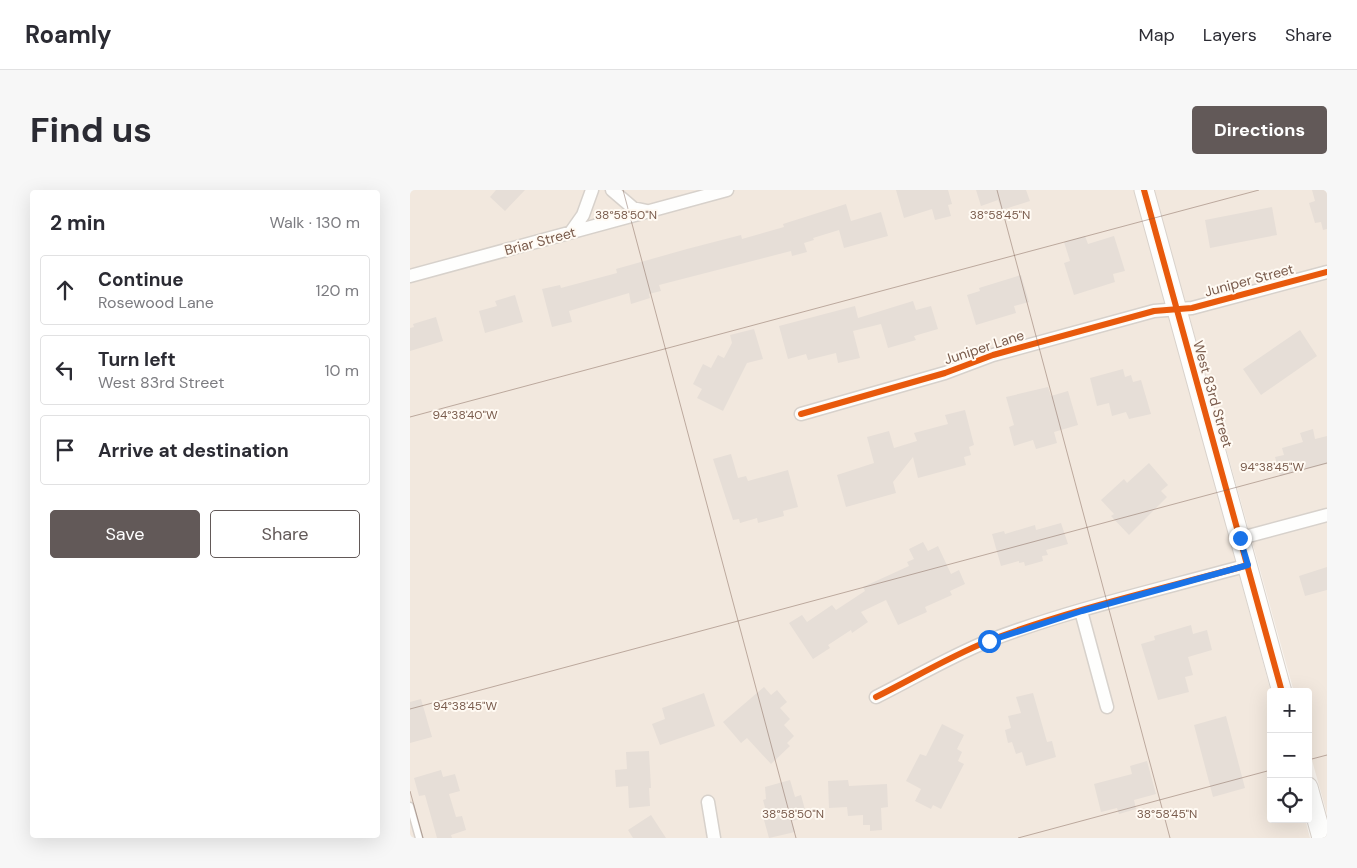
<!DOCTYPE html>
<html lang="en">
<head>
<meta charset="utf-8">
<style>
	body { margin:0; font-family:"DM Sans",sans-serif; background:#f7f7f7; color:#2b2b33 }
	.controls { position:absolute; right:15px; bottom:15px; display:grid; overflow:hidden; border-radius:5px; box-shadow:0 5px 20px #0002 }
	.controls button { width:45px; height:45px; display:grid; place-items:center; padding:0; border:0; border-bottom:1px solid #e1e1e2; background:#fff; color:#2b2b33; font:25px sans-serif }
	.stop { position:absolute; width:15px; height:15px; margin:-11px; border:4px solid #1a73e8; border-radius:50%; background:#fff }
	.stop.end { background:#1a73e8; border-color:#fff; box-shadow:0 1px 5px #0008 }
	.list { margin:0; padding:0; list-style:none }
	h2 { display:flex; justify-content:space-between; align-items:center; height:65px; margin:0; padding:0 20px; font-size:21px }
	h2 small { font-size:16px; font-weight:400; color:#7c7c81 }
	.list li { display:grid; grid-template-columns:32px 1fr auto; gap:15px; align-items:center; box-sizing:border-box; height:70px; margin:0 10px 10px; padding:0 10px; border:1px solid #e1e1e2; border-radius:5px }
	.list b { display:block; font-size:19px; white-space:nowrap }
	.list p { margin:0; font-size:16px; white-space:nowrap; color:#7c7c81 }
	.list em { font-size:16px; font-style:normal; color:#7c7c81 }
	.actions { display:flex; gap:10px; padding:15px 20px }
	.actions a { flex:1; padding:11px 0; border:1px solid #625958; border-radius:5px; text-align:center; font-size:18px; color:#625958 }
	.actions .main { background:#625958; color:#fff }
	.icon { flex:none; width:28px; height:28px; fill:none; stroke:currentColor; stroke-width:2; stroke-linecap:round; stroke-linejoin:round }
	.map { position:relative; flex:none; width:917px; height:648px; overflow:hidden; border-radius:5px }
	header { display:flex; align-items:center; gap:30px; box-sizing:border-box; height:70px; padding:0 25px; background:#fff; border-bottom:1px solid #e1e1e2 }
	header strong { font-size:24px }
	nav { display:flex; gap:28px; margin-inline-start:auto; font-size:18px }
	.intro { display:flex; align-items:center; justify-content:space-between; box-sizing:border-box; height:120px; padding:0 30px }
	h1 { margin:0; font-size:35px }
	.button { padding:12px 22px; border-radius:5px; background:#625958; color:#fff; font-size:18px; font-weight:700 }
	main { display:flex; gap:30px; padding:0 30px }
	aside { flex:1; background:#fff; border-radius:5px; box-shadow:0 5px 20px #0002 }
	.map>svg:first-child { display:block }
	.residential { fill:#f2e8de }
	.building { fill:#e6ded7 }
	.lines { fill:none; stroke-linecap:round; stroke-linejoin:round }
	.lane-casing { stroke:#d7d1cb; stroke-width:9 }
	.street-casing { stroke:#d7d1cb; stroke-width:15 }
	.secondary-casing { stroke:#d9d2cb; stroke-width:21 }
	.lane { stroke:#fefefd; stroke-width:6 }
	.street { stroke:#fefefd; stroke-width:12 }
	.secondary { stroke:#fefefd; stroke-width:19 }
	.cycleway-casing { stroke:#fffaf3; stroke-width:9 }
	.cycleway { stroke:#e8590c; stroke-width:6 }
	.route { stroke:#1a73e8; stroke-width:6 }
	.ticks { fill:none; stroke:#7a5c4d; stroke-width:1; stroke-opacity:0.45 }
	.labels { text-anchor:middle; stroke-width:4; stroke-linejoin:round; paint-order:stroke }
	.street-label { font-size:14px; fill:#7a5c4d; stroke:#fffaf3 }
	.ticks-label { font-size:12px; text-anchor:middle; fill:#7a5c4d; stroke:#fffaf3; stroke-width:4; stroke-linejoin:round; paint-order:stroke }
</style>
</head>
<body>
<header>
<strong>Roamly</strong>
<nav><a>Map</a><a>Layers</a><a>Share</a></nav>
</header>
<div class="intro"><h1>Find us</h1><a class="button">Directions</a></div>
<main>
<aside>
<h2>2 min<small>Walk · 130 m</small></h2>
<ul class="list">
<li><svg class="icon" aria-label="ahead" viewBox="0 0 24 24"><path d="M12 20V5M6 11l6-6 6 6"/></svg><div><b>Continue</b><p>Rosewood Lane</p></div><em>120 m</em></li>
<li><svg class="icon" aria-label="left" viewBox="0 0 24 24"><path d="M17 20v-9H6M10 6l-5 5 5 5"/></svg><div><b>Turn left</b><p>West 83rd Street</p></div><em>10 m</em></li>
<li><svg class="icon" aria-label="arrive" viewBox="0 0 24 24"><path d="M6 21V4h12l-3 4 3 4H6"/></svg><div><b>Arrive at destination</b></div></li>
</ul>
<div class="actions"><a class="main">Save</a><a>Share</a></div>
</aside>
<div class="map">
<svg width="917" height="648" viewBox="0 0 917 648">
	<rect width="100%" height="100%" fill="#f9f5f0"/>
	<path class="residential" d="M0,0H725L861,502V629H895L900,648H0Z
		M744,0H917V624L898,556V502H884Z"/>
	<path class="building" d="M86,0H115L95,21L80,7Z
		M486,0H538L542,14L538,15L541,26L525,30L522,19L494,28Z
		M566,0H616L620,11L592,20L588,10L571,16Z
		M902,0H917V39L913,40L911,32L905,33L899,13L905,11Z
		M436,14L441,31L471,22L478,46L434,58L429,40L403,48L404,50L394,53L397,62L382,66L381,61L249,95L251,101L239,104L240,108L221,114L219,103L159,121L162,132L142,137L132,99L150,95L151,98L207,83L206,79L277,59L331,45L332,49L374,37L373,34Z
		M862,17L867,45L800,58L795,30Z
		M675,46L678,54L704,46L715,81L703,84L705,92L664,105L654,73L660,71L654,52Z
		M611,85L619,112L604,116L606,123L566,135L557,105L570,101L569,98Z
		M105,105L113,132L75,143L69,121L87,116L85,111Z
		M503,111L506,120L521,116L528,139L504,146L506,150L478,158L471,134L443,141L450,168L428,173L426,163L398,170L396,164L378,169L369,136L445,116L448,128Z
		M26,127L33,151L0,161V138L4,137L3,134Z
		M344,139L353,169L337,173L313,221L287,208L292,199L283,194L293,174L301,178L308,165L314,168L322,153L320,145Z
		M890,140L907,166L851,205L833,179Z
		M713,179L715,187L721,185L723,192L731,190L741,224L719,229L716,222L702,226L699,213L687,216L680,188Z
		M638,197L641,206L658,201L668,235L644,242L647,253L626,259L623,250L604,256L599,237L604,235L596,207Z
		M555,220L564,255L559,257L561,265L554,267L556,275L508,288L503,267L483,292L486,303L436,317L427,285L464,273L457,247L479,241L484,258L507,251L504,243L538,234L535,225Z
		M903,239L905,249L917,246V274L870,286L865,267L874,265L872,258L893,252L890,243Z
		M321,264L328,288L336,286L338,291L378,280L388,317L373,321L374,326L348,333L347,328L330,333L329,329L323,330L303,269Z
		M739,273L758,295L751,301L757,307L719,345L701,326L704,324L691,310L714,289L717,293Z
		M651,333L658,354L636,360L638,365L632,366L633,371L615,376L614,372L609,373V371L591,376L582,344L594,341L595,344L625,335L626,340Z
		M513,352L518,361L528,356L541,384L549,380L555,394L540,401L542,405L515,417L517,422L488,435L476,410L451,422L458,432L442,443L441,440L418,455L420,458L403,469L379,433L392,425L397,432L422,415L426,420L455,401L453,397L499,376L497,372L504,369L499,359Z
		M917,377V400L895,406L889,386Z
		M781,435L783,444L797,440L802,460L778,467L783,485L775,487L779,502L748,510L731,454L745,450L744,446Z
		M354,497L361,505L367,500L377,512L370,518L380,529L374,535L384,546L377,553L380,556L361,574L337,548L331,553L313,532Z
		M294,503L305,536L250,555L242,534L255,529L252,518Z
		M623,503L637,552L642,551L646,567L616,576L612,562L606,564L602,552L598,553L595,540L601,538L598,526L611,523L606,507Z
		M11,509L22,547L0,553V512Z
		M816,526L835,598L803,607L784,535Z
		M532,534L554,545L547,559L552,562L548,571L554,574L531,619L523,615L521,619L505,611L511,599L496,591L510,564L516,566Z
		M239,561L241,598H239L240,616L219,618L218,596L206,597L205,580L217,579L216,562Z
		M737,571L746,604L724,610L726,619L709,624L707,618L691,622L684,594L722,584L720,576Z
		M31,580L33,587L45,584L50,601L39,604L46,627L52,626L56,640L41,645L42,648H27L15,605L9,606L4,588Z
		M380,590L385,607L391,605L397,627L382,631L385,642L359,648L354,630L358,629L353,610L356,609L355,597Z
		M438,590L439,596L477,594L478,617L471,618L472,640L460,641V635H453V625L438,626L437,617L419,618L418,591Z
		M241,625L256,648H223L218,640Z"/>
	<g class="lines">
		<defs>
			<path id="lane" d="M0,616L9,648"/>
			<path id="street" d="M202,0L223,18L237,21
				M161,42L173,25L182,0
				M0,86L317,0
				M391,224L535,183L583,165L744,121L782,118L917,82
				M831,348L917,325
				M671,421L697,517
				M466,507C504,488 539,467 578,451C661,419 752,399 838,375
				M298,612L304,648"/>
			<path id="secondary" d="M734,0L872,502
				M898,597L912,648"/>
		</defs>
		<use href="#lane" class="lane-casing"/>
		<use href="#street" class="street-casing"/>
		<use href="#secondary" class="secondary-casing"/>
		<use href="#lane" class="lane"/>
		<use href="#street" class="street"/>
		<use href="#secondary" class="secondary"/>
		<defs>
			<path id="cycleway" d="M734,0L872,502
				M391,224L535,183L583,165L744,121L782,118L917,82
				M466,507C504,488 539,467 578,451C661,419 752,399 838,375"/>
		</defs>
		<use href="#cycleway" class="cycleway-casing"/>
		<use href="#cycleway" class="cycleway"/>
	</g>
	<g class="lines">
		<path class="route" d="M579,451L672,421L838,375L830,348"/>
	</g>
	<path class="ticks" d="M213,0L386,648M587,0L760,648M0,227L849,0M0,519L917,273M898,570L917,565M0,601L13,648M608,648L861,580"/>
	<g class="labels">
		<g class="street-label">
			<text transform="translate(130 51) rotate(-15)" y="5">Briar Street</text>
			<text transform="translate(839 90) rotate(-15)" y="5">Juniper Street</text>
			<text transform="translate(574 157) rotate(-18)" y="5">Juniper Lane</text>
			<text transform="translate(803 204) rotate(74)" y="5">West 83rd Street</text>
		</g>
	</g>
	<g class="ticks-label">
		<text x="216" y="29">38°58'50"N</text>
		<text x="590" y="29">38°58'45"N</text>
		<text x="55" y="229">94°38'40"W</text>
		<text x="862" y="281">94°38'45"W</text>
		<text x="55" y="520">94°38'45"W</text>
		<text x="383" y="628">38°58'50"N</text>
		<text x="757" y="628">38°58'45"N</text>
	</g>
</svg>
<div class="controls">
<button>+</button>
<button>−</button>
<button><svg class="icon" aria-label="locate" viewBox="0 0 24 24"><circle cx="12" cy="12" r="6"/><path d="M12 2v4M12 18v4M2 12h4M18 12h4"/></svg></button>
</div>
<div class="stop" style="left:579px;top:451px"></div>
<div class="stop end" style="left:830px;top:348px"></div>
</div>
</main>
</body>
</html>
